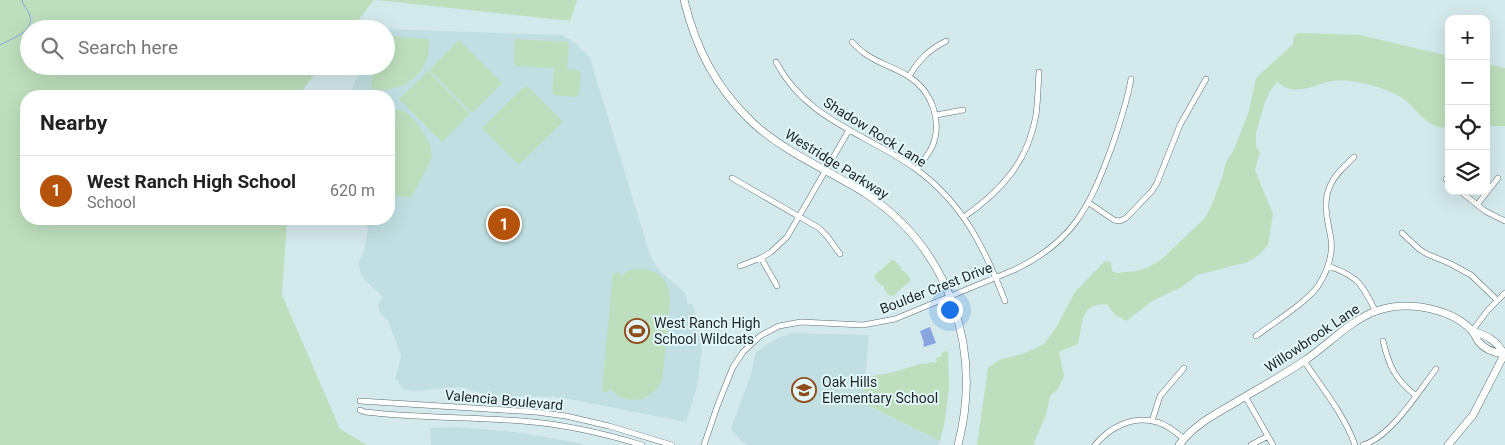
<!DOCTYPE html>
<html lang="en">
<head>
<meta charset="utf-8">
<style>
	body { margin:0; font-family:Roboto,sans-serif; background:#f2f2f2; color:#222 }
	.controls { position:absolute; right:15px; top:15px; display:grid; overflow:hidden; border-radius:10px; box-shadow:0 5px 20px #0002 }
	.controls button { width:45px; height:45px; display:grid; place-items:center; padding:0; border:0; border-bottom:1px solid #e0e0e0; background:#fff; color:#222; font:25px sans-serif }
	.you { position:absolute; left:949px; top:309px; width:18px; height:18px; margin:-12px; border:4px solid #fff; border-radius:50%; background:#1a73e8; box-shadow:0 0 0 8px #1a73e833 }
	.badge { display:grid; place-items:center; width:32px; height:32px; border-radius:50%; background:#b45309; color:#fff; font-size:16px; font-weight:700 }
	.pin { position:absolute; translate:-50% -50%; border:2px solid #fff; box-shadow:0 1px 5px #0006 }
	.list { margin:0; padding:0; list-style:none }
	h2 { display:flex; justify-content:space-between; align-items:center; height:65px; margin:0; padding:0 20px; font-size:21px }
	h2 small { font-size:16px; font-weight:400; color:#767676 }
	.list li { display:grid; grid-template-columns:32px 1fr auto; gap:15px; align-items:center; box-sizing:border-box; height:70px; padding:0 20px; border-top:1px solid #e0e0e0 }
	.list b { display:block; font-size:19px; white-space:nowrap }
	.list p { margin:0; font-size:16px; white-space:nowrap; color:#767676 }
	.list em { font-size:16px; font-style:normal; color:#767676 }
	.icon { flex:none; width:28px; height:28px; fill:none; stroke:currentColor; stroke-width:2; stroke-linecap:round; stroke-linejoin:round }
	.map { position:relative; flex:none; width:1505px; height:445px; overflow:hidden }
	.search { position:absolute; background:#fff; box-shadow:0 5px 20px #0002; left:20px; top:20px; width:375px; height:55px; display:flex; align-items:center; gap:12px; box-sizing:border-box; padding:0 18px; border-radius:28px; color:#767676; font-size:19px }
	.panel { position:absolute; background:#fff; box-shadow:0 5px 20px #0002; left:20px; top:90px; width:375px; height:135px; border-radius:20px }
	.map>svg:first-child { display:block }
	.built { fill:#c1dfe2 }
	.green { fill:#bedfbd }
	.water { fill:#89a5df }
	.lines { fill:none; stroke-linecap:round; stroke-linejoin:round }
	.stream { stroke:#89a5df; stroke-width:1 }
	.street-casing { stroke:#5b6e70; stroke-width:6 }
	.secondary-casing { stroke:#5b6e70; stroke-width:8 }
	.street { stroke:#fff; stroke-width:5 }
	.secondary { stroke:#fff; stroke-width:7 }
	.labels { text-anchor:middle; stroke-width:4; stroke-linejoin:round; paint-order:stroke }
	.street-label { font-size:14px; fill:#1e2526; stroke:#e1f7f9 }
	.poi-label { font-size:14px; fill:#1e2526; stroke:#e1f7f9; text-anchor:start }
</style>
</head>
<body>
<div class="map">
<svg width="1505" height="445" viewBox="0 0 1505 445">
	<rect width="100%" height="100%" fill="#d4e9ec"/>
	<path class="built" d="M386,29L562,35L574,42L590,58L650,255L658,269L685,293L688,304H693L702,350L697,387L686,422L574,400L553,397L501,396L481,393L461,387L414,391L402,389L398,381L395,380L401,356L398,346L388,321L379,311L378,303L383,297L364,279L361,274L359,268V261L364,250L368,230L365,219H389V96H350L355,80L360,74L362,66H386Z
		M792,333L869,335L863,403L940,441L938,445H748L742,442L731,429L751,374L756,352L776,339Z
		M456,427L515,432L580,443L584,445H431L430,428Z"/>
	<path class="green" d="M0,0H374L351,29H29V66H321L298,96H26V219H287L282,295L340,429L367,445H0Z
		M376,0H577L570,21Z
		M1298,33L1360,35L1449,56V128C1424,129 1418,107 1399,96C1385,87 1349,78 1332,81C1317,84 1302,93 1287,88C1284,87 1280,84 1277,82L1270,91L1264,105L1256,133V147L1260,152L1255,170L1273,214L1268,245L1260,254L1248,262L1197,275L1182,287L1152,301L1126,321L1114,314L1108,305C1080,301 1083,324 1078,344L1059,352L1064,376L1058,389L1050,396L1046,415L1035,440L1034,445H977L988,368L999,360L1025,353L1044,344L1057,326L1075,292L1105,261L1111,262L1112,271L1116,273L1137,271L1149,267L1163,258L1204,219L1211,207L1223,175L1225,165L1227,160L1233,152L1249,111L1256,78L1293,44L1294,36Z
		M386,36L429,39C429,45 429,49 428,55C422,80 395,94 371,89L373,66H386Z
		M515,39L567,42L569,45L567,69L579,70L581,72L579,94L576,97L554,95L552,92L554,70L555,68L554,67L552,68L516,66L514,63Z
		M459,40L502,83L472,113L429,70Z
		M1486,64L1505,68V126H1486Z
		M428,71L470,114L442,142L399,99Z
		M526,85L563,122L519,165L482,128Z
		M389,108L406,112L418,124L430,144L432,157L411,198L389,194Z
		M892,260L895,261L901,268V270L904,271L910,278V281L893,296L889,295L884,289V286L881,285L875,279V275Z
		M636,269C656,268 669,278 670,299L663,373L662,381L656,390L643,399L629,400L620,397L609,388V392L602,391L613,273H620V277L628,271Z
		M948,351L949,388L945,420L940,441L863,403L865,376C885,376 904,369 923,363L926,364L932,362L935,363L937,361L936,358L942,356V352Z"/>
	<path class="water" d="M930,327L936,343L924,347L923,344L924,343L920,331Z"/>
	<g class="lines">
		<path class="stream" d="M0,45C11,38 37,32 29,13C27,8 23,6 22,0"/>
		<defs>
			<path id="street" d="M852,42C856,46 860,50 864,53C877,63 894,67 908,76C932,91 943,121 932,147C928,155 922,162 917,170
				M776,62C807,121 866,133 916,169C963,203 985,249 1005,301
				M909,76C920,59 927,51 946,41
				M936,115L963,110
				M732,178L819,228L827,236L840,254
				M1446,179L1449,181
				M1460,191L1485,211L1505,221
				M1089,203L1114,220L1120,221L1126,218L1152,191L1157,183L1180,125L1206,79
				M1477,205L1498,178
				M964,217C1001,191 1028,162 1036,115C1038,101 1038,86 1039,72
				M1402,233L1419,249L1427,254L1451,264L1471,275L1497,300
				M761,258L777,286
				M740,266L761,258L771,252L787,237L849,130
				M1328,266C1358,276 1362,284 1376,312
				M1472,331L1488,310L1505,293
				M1256,336C1273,323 1307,302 1318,286C1327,272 1333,255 1331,239C1328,221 1322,204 1330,186C1335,174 1345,166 1354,157
				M1383,341C1389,366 1395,379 1415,395
				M1304,361C1322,388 1344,414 1355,445
				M1245,396L1273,445
				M360,401L536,412L566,416L609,426L672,445
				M360,410L365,412C417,418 470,417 522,421C562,424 603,433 642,445
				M1152,421L1160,396L1184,368
				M704,445L718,404L733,367L743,352L760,336L779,326L801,322L863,325L895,319L1014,270C1073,242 1089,208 1111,149C1119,126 1127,103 1131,79
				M1095,445C1110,427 1133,415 1157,422C1167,425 1176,432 1184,439
				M1251,445L1268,436
				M1363,445C1391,437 1418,392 1436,369"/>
			<path id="secondary" d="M684,0C696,49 716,88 753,123C786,153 828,170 865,193C950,249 983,349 958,445
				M1472,331C1487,335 1497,341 1504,354
				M1179,445C1194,425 1215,414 1236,402C1259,388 1282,376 1304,361C1328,345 1349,321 1376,311C1390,306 1406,305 1421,307C1439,310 1460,317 1472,331C1475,334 1476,338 1478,341C1484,349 1495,353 1504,354
				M1448,445L1473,415L1505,353"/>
		</defs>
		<use href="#street" class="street-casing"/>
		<use href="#secondary" class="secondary-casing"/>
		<use href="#street" class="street"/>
		<use href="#secondary" class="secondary"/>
	</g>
	<defs>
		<symbol id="stadium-ring" viewBox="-11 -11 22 22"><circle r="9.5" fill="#e1f7f9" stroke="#8e4d19" stroke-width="1.5"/><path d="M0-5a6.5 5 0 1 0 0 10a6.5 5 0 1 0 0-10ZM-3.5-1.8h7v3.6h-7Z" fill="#8e4d19"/></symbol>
		<symbol id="school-ring" viewBox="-11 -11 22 22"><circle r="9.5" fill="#e1f7f9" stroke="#8e4d19" stroke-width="1.5"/><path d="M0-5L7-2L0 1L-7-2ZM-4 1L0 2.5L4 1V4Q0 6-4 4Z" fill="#8e4d19"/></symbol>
	</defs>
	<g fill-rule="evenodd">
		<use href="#stadium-ring" x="623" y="317" width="28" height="28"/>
		<use href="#school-ring" x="790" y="376" width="28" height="28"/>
	</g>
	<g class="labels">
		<g class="street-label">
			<text transform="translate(875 132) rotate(32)" y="5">Shadow Rock Lane</text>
			<text transform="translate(837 164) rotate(32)" y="5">Westridge Parkway</text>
			<text transform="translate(936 288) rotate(-21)" y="5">Boulder Crest Drive</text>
			<text transform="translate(1312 338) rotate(-34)" y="5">Willowbrook Lane</text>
			<text transform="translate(504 400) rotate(5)" y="5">Valencia Boulevard</text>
		</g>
		<g class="poi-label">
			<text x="654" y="328">West Ranch High<tspan x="654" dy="16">School Wildcats</tspan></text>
			<text x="822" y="387">Oak Hills<tspan x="822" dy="16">Elementary School</tspan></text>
		</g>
	</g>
</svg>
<div class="controls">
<button>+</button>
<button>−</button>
<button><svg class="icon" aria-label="locate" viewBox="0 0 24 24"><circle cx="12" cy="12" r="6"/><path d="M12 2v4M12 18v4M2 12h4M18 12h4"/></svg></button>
<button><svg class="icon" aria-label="layers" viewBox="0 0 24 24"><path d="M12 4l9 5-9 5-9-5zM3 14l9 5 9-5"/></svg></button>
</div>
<div class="you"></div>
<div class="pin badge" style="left:504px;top:224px">1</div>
<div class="search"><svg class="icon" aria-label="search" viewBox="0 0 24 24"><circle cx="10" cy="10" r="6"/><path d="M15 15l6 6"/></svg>Search here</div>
<section class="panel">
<h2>Nearby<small></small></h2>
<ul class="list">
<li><span class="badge">1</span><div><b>West Ranch High School</b><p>School</p></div><em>620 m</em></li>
</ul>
</section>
</div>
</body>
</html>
